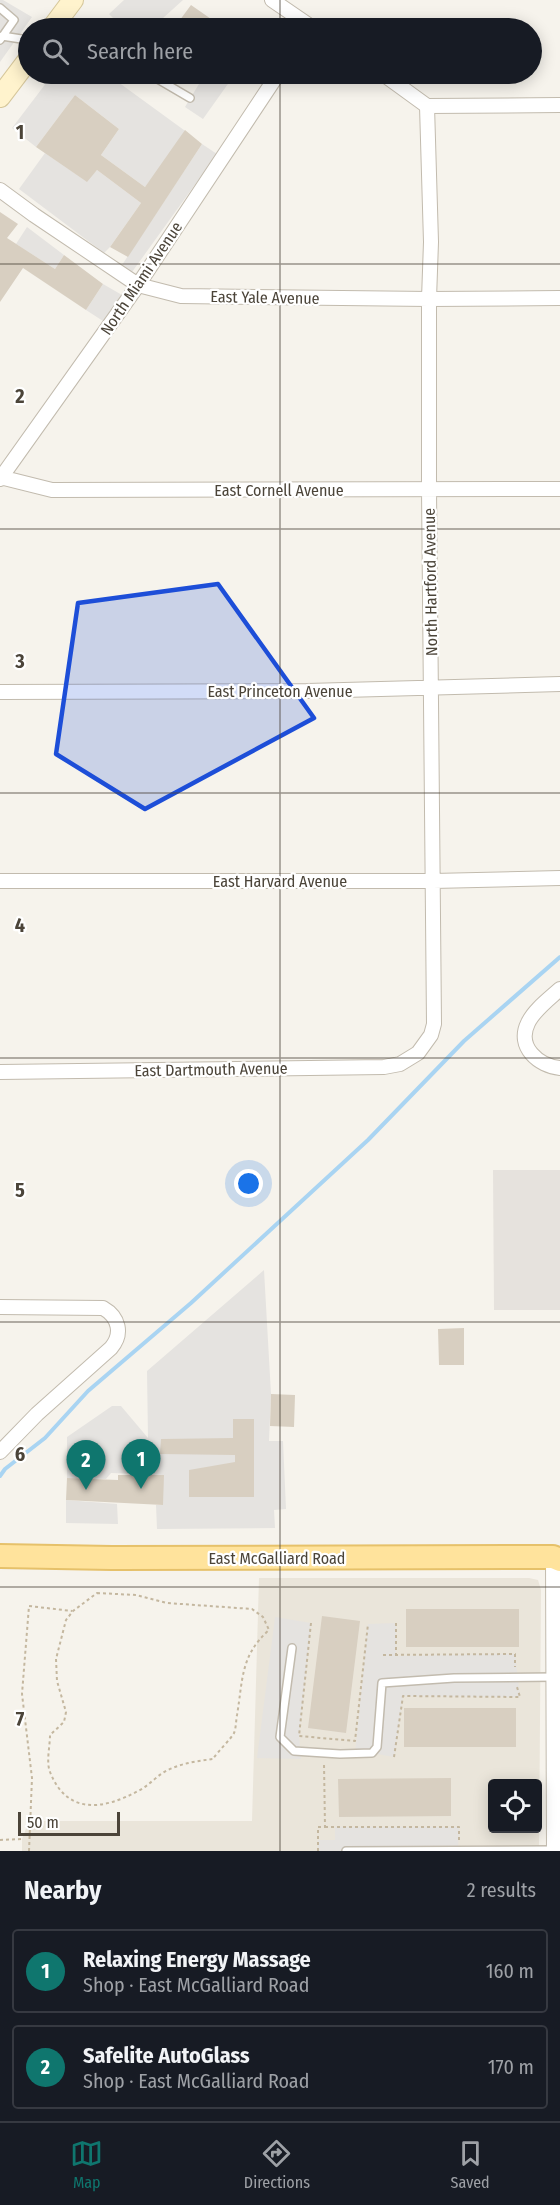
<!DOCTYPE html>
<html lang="en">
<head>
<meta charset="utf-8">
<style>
	body { margin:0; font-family:"Fira Sans Condensed",sans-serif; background:#242831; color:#f1f3f6 }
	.controls { position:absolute; right:18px; bottom:18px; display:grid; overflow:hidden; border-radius:6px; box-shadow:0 3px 15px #0003 }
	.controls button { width:54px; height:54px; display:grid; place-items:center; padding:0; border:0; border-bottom:2px solid #363941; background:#171b24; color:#f1f3f6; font:30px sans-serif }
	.scale { position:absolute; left:18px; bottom:15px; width:102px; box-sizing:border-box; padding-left:6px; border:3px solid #4b4439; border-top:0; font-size:16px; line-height:21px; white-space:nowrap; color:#4b4439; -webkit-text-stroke:4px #fff; paint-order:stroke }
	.you { position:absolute; left:249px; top:1184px; width:21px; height:21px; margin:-15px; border:4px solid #fff; border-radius:50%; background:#1a73e8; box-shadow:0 0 0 9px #1a73e833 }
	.badge { display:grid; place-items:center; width:39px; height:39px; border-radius:50%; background:#0f766e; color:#fff; font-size:20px; font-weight:700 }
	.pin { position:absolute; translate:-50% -50px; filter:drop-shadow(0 2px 3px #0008) }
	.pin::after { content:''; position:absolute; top:32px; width:21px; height:18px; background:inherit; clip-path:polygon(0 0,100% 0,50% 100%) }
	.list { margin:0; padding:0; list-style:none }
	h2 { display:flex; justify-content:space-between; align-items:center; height:78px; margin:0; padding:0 24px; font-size:26px }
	h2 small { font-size:20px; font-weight:400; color:#9ea1a6 }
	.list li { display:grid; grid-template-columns:39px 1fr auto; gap:18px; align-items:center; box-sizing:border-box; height:84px; margin:0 12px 12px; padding:0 12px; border:2px solid #363941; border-radius:6px }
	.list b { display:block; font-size:22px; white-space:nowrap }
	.list p { margin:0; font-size:20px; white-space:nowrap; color:#9ea1a6 }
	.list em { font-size:20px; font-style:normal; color:#9ea1a6 }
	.icon { flex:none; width:33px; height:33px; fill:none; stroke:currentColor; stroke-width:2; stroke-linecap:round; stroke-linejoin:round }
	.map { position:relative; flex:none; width:560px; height:1851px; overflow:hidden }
	.search { position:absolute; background:#171b24; box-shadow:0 3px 15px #0003; left:18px; right:18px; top:18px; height:66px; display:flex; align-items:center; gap:15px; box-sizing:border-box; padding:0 21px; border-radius:33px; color:#9ea1a6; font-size:22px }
	.sheet { height:270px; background:#171b24 }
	nav { display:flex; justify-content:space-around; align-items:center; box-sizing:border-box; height:84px; border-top:2px solid #363941; background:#171b24; font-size:16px; color:#9ea1a6 }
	nav a { display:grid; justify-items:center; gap:3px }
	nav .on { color:#0f766e }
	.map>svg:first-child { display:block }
	.residential { fill:#eae5da; fill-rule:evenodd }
	.industrial { fill:#e6e2dd }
	.parking { fill:#e5e3e0 }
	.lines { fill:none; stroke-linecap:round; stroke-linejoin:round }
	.stream { stroke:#a9d4f2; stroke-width:4 }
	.building { fill:#d8cfc1 }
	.service-casing { stroke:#c2bbae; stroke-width:10 }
	.minor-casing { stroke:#c2bbae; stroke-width:16 }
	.secondary-casing { stroke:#d6c79b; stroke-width:22 }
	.primary-casing { stroke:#e6c16a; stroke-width:26 }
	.path { stroke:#c4b79f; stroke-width:2; stroke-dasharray:3 3; stroke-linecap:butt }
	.service { stroke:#fff; stroke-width:7 }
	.minor { stroke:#fff; stroke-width:14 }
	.secondary { stroke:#fff3cd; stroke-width:20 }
	.primary { stroke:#ffe39c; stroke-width:22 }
	.marked { fill:#1d4ed8; fill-opacity:0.2; stroke:#1d4ed8; stroke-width:4.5; stroke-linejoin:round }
	.grid { fill:none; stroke:#4b4439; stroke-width:1.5; stroke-opacity:0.55 }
	.labels { text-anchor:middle; stroke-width:4.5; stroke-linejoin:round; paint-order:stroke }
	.street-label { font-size:16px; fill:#4b4439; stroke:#fff }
	.grid-label { font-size:20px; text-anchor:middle; font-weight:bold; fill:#4b4439; stroke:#fff; stroke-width:4.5; stroke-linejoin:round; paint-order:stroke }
</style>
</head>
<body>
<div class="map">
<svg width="560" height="1851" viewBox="0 0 560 1851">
	<rect width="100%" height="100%" fill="#f6f3ec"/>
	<path class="residential" d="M259,1578H529L538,1580L541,1590L539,1851H22V1839L29,1821H252ZM492,1784H538V1828H492Z"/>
	<path class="industrial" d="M493,1170H560V1310H494Z"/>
	<path class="parking" d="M0,0H3L32,17L0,62Z
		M124,0H183L152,28H123L109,14Z
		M53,74H107L188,133L145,187L101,155L119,129L75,95L36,147L12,128Z
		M195,74H235L203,119L185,107L202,79Z
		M202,144L217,154L132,272L122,265Z
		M45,153L86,181L97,170L141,203L110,247L104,253L19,189Z
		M27,227L64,255L55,269L16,244Z
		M103,284L122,295L103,321L86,310Z
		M264,1270L271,1394L269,1441H283L286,1509L274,1510L275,1528L157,1529L156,1505H163V1475L111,1473L106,1479L67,1478V1437L112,1406H121L148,1438L147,1371Z
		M66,1500L117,1504L118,1524L66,1523Z
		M275,1617L311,1623L299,1736L301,1759L257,1758Z
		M396,1623V1656L515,1654L520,1697L403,1696L394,1757L372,1753L355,1754L368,1624Z
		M335,1827H459L458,1850L318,1851V1840H335Z"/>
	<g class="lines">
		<path class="stream" d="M0,1476L5,1469L45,1438L88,1391L191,1303L368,1140L464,1041L560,957"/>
	</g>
	<path class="building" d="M191,5L224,28H174Z
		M75,95L119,129L101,155L145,187L185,130L202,144L128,257L110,247L141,203L97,170L87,182L36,147Z
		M0,212L18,224L7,238L55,269L64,255L103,284L86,310L23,268L0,302Z
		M464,1328V1365H439L438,1329Z
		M271,1394L295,1395L294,1427L270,1426Z
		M233,1419H254V1497H189V1470L235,1462V1455L160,1454L161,1439L233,1438Z
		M118,1475H164L163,1505L66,1500L67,1478L118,1480Z
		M406,1609H519V1647H406Z
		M322,1616L360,1621L346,1733L308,1728Z
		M404,1708H516V1747H404Z
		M451,1778V1816L339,1817L338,1779Z"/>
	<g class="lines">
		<defs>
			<path id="service" d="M0,8L14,20L0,40
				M2,36L28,40
				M149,74L190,98
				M292,1648L280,1737L294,1751L340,1754L372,1753L377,1747L382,1683L454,1678L555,1677
				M346,1851L554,1850"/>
			<path id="minor" d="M272,0L313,28
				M383,74L427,106L560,105
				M0,190L34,215L138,285L181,296L429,299L560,298
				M0,477L52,490L560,489
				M0,479L138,285L278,74
				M0,692L307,691L560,684
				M0,881H433L560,878
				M560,989C549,999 534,1010 528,1023C516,1047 539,1066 560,1068
				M0,1072L384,1067L400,1064L418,1053L431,1035L434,1024L429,489V299L431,242L427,106
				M0,1307L103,1308C119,1317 123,1334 111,1348L37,1414L0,1452
				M553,1557L554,1851"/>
			<path id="secondary" d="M52,28L73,0
				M0,97L28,60"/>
			<path id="primary" d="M0,1556L112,1558L553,1557L560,1560"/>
		</defs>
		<use href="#service" class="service-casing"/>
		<use href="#minor" class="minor-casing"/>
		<use href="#secondary" class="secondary-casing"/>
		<use href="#primary" class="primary-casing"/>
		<path class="path" d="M97,1593L136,1595L167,1603L252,1609L263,1617L269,1630C240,1656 243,1680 237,1715C236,1720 236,1729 234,1733C231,1739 218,1751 213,1759C198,1761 182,1763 168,1770C157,1775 149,1786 138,1791C103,1810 67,1815 50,1772C46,1762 50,1746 50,1735L64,1722L66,1712L57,1681L56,1659L66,1620L73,1611Z
			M311,1623L299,1736L355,1741L368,1624
			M396,1623V1656
			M383,1655L515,1654V1667
			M394,1757L403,1696L520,1697L517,1687
			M325,1827H459V1840
			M0,1840L22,1839
			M29,1851L32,1778L22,1694L29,1606L72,1611
			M318,1851V1827H325L324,1764"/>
		<use href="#service" class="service"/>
		<use href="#minor" class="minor"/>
		<use href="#secondary" class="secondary"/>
		<use href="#primary" class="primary"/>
	</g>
	<path class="marked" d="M218,584L314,718L145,809L56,754L78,603Z"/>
	<path class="grid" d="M280,0V28M280,74V1851M0,264H560M0,529H560M0,793H560M0,1058H560M0,1322H560M0,1587H560"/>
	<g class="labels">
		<g class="street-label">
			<text transform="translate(141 278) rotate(-56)" y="6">North Miami Avenue</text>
			<text transform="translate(265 297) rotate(1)" y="6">East Yale Avenue</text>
			<text x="279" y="496">East Cornell Avenue</text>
			<text transform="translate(430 582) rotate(-91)" y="6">North Hartford Avenue</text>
			<text x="280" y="697">East Princeton Avenue</text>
			<text x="280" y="887">East Harvard Avenue</text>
			<text transform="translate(211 1069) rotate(-1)" y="6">East Dartmouth Avenue</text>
			<text x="277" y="1564">East McGalliard Road</text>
		</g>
	</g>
	<g class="grid-label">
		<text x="20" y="139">1</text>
		<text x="20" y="403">2</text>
		<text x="20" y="668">3</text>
		<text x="20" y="932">4</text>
		<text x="20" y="1197">5</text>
		<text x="20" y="1461">6</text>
		<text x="20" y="1726">7</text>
	</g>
</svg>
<div class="controls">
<button><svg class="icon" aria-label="locate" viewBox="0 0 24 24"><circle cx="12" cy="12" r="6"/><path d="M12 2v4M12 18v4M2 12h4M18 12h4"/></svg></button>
</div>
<div class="scale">50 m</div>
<div class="you"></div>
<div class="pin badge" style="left:141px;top:1489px">1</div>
<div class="pin badge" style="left:86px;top:1490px">2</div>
<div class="search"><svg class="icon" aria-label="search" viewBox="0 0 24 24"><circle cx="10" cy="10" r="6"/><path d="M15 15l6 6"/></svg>Search here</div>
</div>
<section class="sheet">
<h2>Nearby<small>2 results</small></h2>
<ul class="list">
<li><span class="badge">1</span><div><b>Relaxing Energy Massage</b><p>Shop · East McGalliard Road</p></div><em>160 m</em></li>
<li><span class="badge">2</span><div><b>Safelite AutoGlass</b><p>Shop · East McGalliard Road</p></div><em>170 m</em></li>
</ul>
</section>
<nav>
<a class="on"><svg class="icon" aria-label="map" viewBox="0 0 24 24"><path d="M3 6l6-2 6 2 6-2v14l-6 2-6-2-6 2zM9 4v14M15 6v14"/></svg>Map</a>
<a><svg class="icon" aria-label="directions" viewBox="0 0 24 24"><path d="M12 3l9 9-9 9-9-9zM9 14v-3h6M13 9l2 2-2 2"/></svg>Directions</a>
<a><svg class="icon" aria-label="saved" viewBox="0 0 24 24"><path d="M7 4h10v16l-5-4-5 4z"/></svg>Saved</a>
</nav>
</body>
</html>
